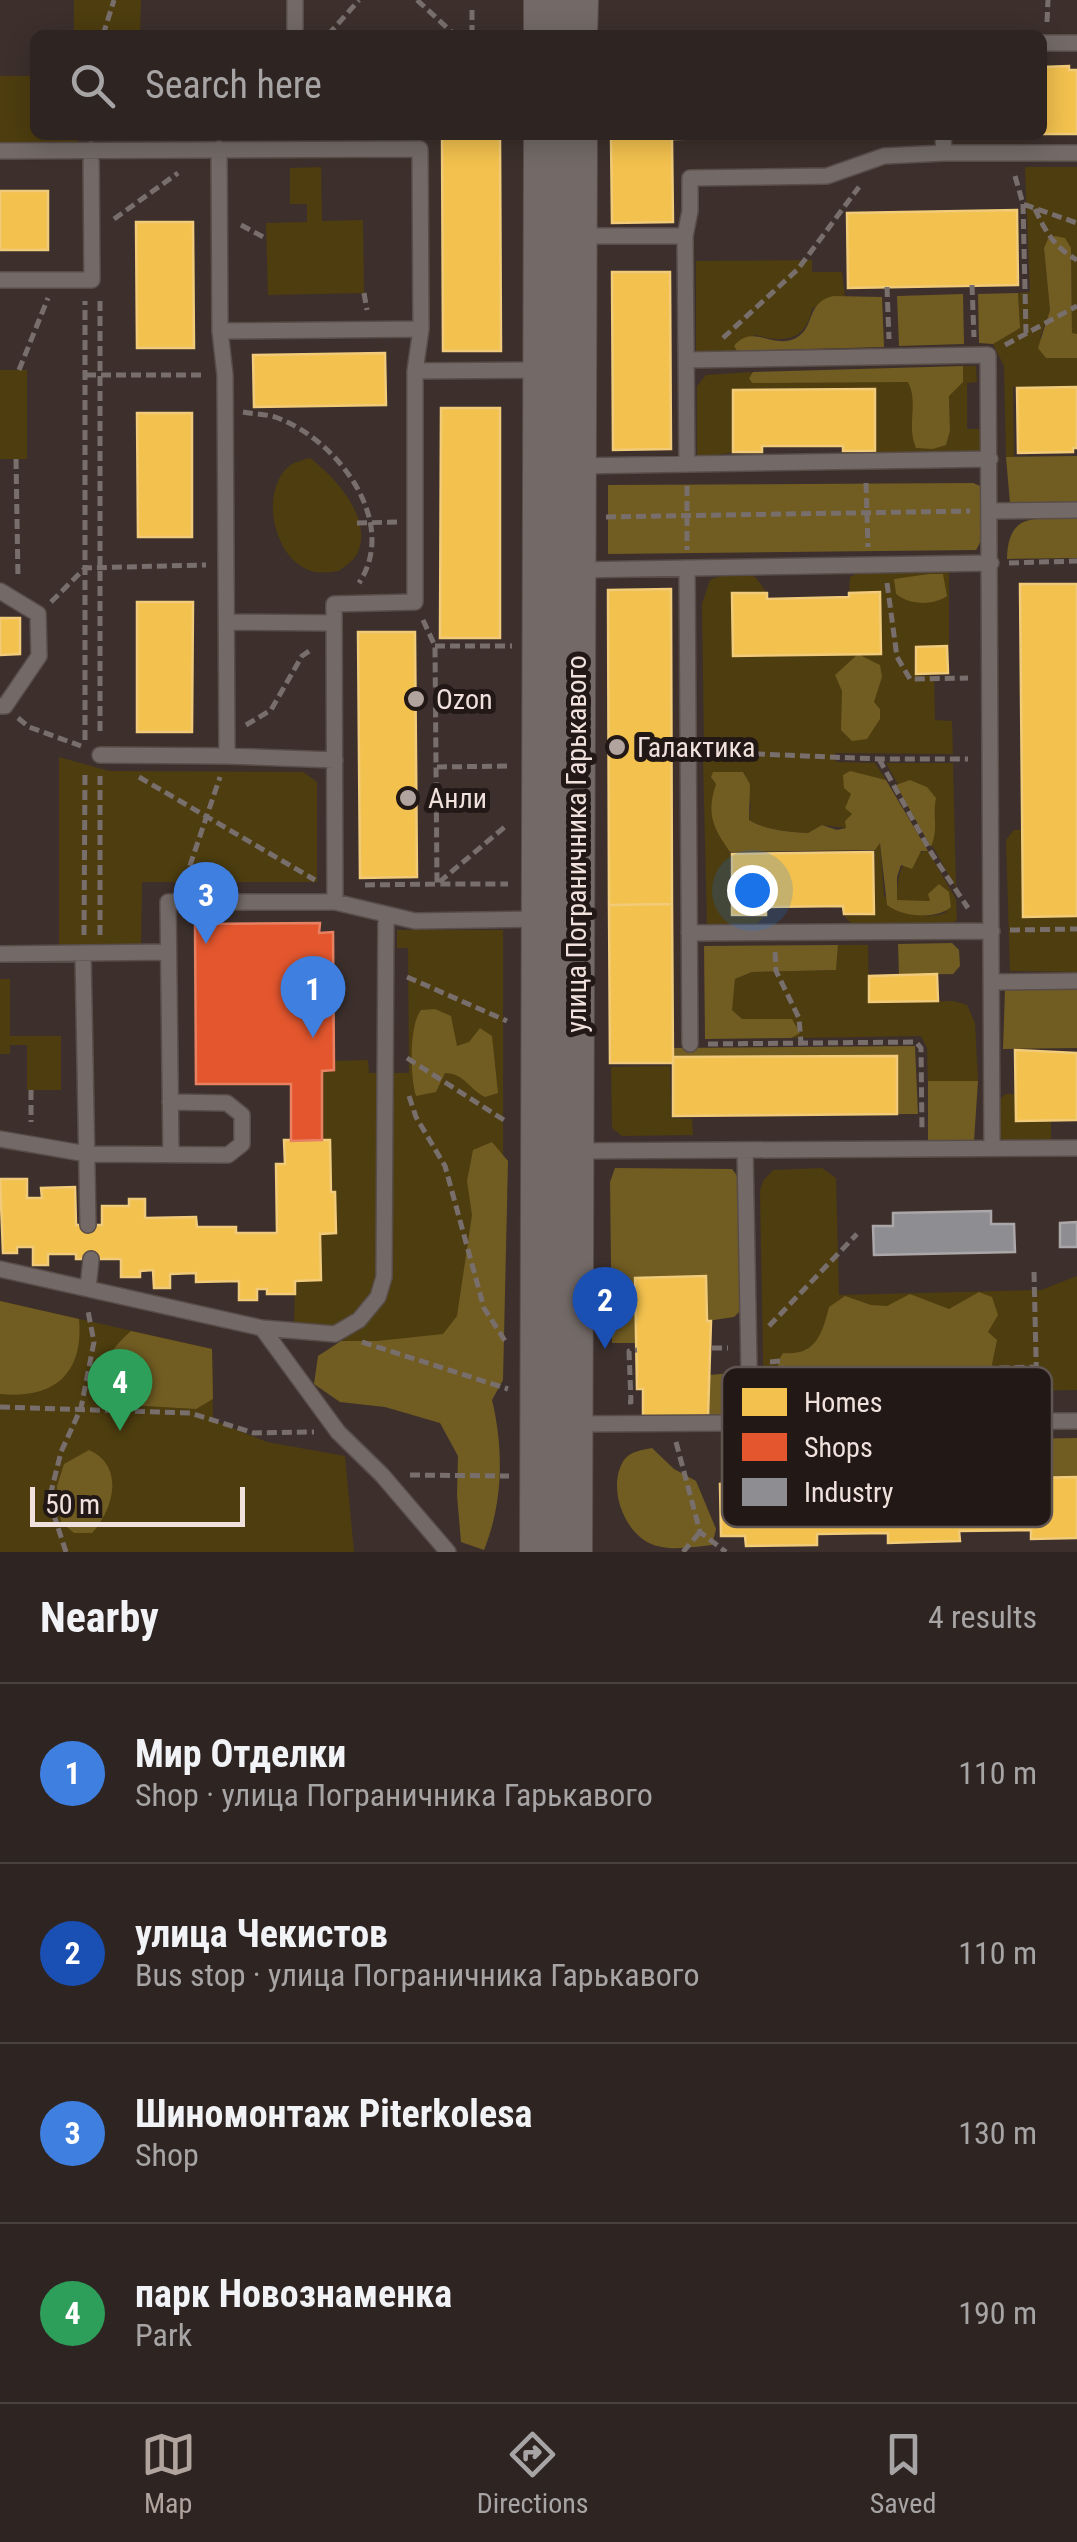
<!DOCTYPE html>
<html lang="en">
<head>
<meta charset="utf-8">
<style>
	body { margin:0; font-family:"Roboto Condensed",sans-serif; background:#3a302e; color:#f1f3f6 }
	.scale { position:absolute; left:30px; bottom:25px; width:215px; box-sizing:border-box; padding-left:10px; border:5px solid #f0e1dc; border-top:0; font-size:28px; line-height:35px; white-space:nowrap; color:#f0e1dc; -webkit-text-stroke:8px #221815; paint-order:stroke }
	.you { position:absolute; left:752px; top:890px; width:35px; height:35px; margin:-25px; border:8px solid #fff; border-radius:50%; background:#1a73e8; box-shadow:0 0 0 15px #1a73e833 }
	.badge { display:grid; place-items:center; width:65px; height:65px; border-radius:50%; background:#b1a39e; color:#fff; font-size:32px; font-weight:700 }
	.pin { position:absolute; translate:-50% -82px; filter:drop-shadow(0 2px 5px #0008) }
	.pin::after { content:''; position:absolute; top:52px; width:35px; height:30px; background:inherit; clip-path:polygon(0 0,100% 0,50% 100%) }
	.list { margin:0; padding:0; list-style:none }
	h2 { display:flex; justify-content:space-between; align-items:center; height:130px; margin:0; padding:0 40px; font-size:42px }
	h2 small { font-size:32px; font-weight:400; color:#a7a4a5 }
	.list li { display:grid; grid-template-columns:65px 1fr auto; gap:30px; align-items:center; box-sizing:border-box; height:180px; padding:0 40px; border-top:2px solid #49413f }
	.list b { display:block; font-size:38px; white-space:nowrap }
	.list p { margin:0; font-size:32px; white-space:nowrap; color:#a7a4a5 }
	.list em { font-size:32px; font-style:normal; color:#a7a4a5 }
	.icon { flex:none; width:55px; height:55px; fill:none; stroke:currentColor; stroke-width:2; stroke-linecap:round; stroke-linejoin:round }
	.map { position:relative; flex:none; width:1077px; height:1552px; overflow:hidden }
	.search { position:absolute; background:#2e2421; box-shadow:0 5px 25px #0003; left:30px; right:30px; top:30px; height:110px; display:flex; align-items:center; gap:25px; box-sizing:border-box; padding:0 35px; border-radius:15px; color:#a7a4a5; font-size:38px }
	.sheet { height:850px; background:#2e2421 }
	nav { display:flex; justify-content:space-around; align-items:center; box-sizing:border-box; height:140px; border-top:2px solid #49413f; background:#2e2421; font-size:28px; color:#a7a4a5 }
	nav a { display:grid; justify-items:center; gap:5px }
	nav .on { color:#b1a39e }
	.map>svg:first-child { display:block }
	.green { fill:#4d3d0f }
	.forest { fill:#715c22 }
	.homes { fill:#f2c14e; stroke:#f1cb79; stroke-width:2.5 }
	.shops { fill:#e4572e; stroke:#e88062; stroke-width:2.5 }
	.industry { fill:#8d8d92; stroke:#aba6a8; stroke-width:2.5 }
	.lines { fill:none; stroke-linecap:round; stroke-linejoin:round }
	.service-casing { stroke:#594d49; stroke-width:18 }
	.tertiary-casing { stroke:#594d49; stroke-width:40 }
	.path { stroke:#786f6d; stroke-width:5; stroke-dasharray:10 5; stroke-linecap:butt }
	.service { stroke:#736a67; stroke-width:15 }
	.tertiary { stroke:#736a67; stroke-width:38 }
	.poi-dot { fill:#b1a39e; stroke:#221815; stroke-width:4 }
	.labels { text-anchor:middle; stroke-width:10; stroke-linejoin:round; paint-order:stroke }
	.poi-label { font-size:28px; fill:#f0e1dc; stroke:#221815; text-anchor:start }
	.street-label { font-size:28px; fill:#f0e1dc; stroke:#221815 }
	.key { fill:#221815; stroke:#605451; stroke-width:2.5 }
	.key-label { font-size:28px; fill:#f0e1dc }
</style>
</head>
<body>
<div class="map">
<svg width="1077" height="1552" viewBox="0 0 1077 1552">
	<rect width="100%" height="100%" fill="#3d302c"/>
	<path class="green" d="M74,0H141L140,35H74Z
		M0,76H35V135H77L78,150L0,152Z
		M321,167L322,221L363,220L364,293L268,295L266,223L307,222V204H290V168Z
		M1025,167H1077V334H1072L1071,248H1044L1050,310L1040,337L1063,357L1077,358V386L1013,387L1014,457H1006L1004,366L993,344L1019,328L1018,293L1030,292Z
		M812,260V272H842L845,297L833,296L812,309C805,343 783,342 755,335L734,346L737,351L696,353V261Z
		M963,366H976L977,382L967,383V429H980L981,454L842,458L843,451L875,450V389L733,390V452L697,459V386L706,375L753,372L749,378L909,382L913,392V408L933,449L946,444L950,431L949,395L963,382Z
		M0,370H27V459H0Z
		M310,458C335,477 374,519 357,554C353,561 345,566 339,571C332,572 322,573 315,572C274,563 259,494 288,467C293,462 303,460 310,458Z
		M949,571V645L914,646L915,675L934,676L935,720L952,721L953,754L835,753L836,762L875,763L886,780L864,776L851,794L853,814L846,828L822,825L808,833C788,832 765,830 749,820L751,806L744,772L717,784L720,835L730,852L731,917H764L755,926L711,928L707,925L703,758L753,757V747H704L702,604L710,580C721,575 745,570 756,578C757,579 766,592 767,593L732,594L733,656L880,654V592L849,593L850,577L858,573Z
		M59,757L109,771L303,772L317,782V882H142L141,947H59Z
		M886,763H953L956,888Z
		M1014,830H1022L1023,917L1077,916V972L1010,971L1006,840Z
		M880,842L884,896C902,911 924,922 947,912L931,901H897C897,877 900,853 928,851L956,899L957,920L952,923L854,926L844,916L875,915V850Z
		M397,930H503V1380L294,1328L295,1281L321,1280L320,1234L335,1233L330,1141L322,1140V1071L333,1070L334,1061L368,1060L369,1073H409L408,948H397Z
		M838,945H868L869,1002L954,1001L967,1005L975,1023L978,1081H928L927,1048L921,1036L791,1038L799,1033L742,1019L731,1010L735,979L752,972L836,970Z
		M0,979H10V1036H61V1090H27V1045H10V1054H0Z
		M670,1066L671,1118L692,1119L693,1135L622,1136L612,1128L611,1067Z
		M1005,1094H1015L1016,1121L1051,1120V1140L1007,1143L999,1136L998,1102Z
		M822,1168L836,1178L839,1295L1041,1290L1077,1276V1390L954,1392V1407L764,1411L760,1191L763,1181L773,1170Z
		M0,1301L212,1349L213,1420L267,1442L345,1456L354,1552H0Z"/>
	<path class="forest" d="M1055,236L1065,238L1071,248L1072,333L1077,334V358H1046L1038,348L1050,310L1044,248L1048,239Z
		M1018,293L1020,328L993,344L979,343L978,294Z
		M963,294L964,344L899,346L897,296Z
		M833,296L882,297L884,347L737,351L734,346C753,323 773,350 796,338C816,327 805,303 833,296Z
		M963,366V382L949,396L950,431L946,445L933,449L916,448C906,426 919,403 908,382L752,383L749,378L753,372Z
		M1077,456V506L1025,507L1010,503L1006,457Z
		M973,483L980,486C983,505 987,534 976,550L608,554V485Z
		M1077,519V558L1007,559C1008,509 1038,520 1077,519Z
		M929,574H943L947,596C932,606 910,605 896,594L894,579Z
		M858,654L880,665L882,677L874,702L880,709V719L867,739L852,741L841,730L842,691L835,675Z
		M850,771L886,780L928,851H921L912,869L901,865L897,877V900L930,901L928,894L939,884L949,892L951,907C936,920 902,917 887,905L880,843L875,850L730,852C713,828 706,814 716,784L711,777L713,772H743L750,784L749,820C765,830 788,832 808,833L822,825L837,830L846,828L845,821L852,814L845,808L851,794L844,788L843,775Z
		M910,780L927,787L936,798C932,817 939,827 931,847L896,785Z
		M952,943L959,950L960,966L953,974L899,975L898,944Z
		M838,945L836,970L752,972L735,979L732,1010L742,1019H792L800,1033L791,1038L705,1039L704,946Z
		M1077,986V1048L1003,1049L1005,989Z
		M435,1009L451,1016L457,1046L469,1042L480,1028L492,1036L498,1093L485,1097C469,1089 464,1073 445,1073L436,1092L416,1096C410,1076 409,1025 421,1010Z
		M915,1046L918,1114H897L896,1056L673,1057V1048Z
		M928,1081H978L974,1141L928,1144Z
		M492,1142L508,1161L503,1380L492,1400C504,1450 503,1503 484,1550L461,1542L457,1495L458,1456L440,1423L385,1407L340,1402L314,1384L318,1356L341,1341H377L443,1334L457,1316L472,1215L467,1181L473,1150Z
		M615,1168L732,1169L738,1177L741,1310L734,1317L707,1321L636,1343H612L610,1182Z
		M979,1292L992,1297L998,1315L988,1332L997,1340L988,1384L966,1388L950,1381L928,1400L912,1399L896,1391L866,1409L844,1403L836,1395L809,1404L789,1401C779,1388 772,1368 783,1353C816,1356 822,1334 829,1307L845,1296L871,1305L887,1306L910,1294L949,1309Z
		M0,1301L79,1319C84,1374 54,1399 0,1394Z
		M131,1331L212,1349L213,1399L196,1409L111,1404C93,1375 107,1352 131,1331Z
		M734,1373L740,1376C756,1409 738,1417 708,1416V1375Z
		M1077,1438V1477L720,1484L727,1457L739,1444Z
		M652,1448L674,1469L696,1481L716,1529L712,1545C693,1547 667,1552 649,1543C623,1530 607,1486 624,1460C631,1451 642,1450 652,1448Z
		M89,1450C125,1466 114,1509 92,1533H74L61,1522L57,1486L64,1464Z"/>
	<path class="homes" d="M1069,66V70H1077V134H1042V67Z
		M442,135H500L501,351H443Z
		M611,135H863V136L672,139L673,222L612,223Z
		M0,191H48V250H0Z
		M1017,210L1018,285L848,288L847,213Z
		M136,222H193L194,348H137Z
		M612,272H670L671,449L613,450Z
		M385,353L386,405L254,407L253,355Z
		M1077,387V448H1073V452L1018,453L1017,388Z
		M875,389V451H843V446H762V452H733V390Z
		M441,408H500V638H440Z
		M137,413H192V537H138Z
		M1020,584H1077V916L1023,917Z
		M671,589L672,904L609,905L608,590Z
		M880,592L881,654L733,656L732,593H767V599L849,597V593Z
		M137,602H193L192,732H137Z
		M0,618H20V654L0,655Z
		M358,632H415L417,877L360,878Z
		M947,646L948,673L916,674V647Z
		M873,852L874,914H844L843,906L766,907V915H732V854Z
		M672,904L673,1063H610L609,905Z
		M937,974L938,1001L869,1002V976Z
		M1015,1050L1077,1053V1120L1016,1121Z
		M897,1056V1114L673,1116V1057Z
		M284,1140H330L331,1192H335L336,1233L320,1234L321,1280L295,1281V1294H267V1289H257V1300H239V1281L196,1282V1273L170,1274V1288H154L153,1270L140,1271V1277H121V1259H76V1254H48V1265H33V1247H17V1253H3L0,1179H27V1198H42L41,1188L75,1187L76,1225H102V1206H129V1199H145V1218L196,1217L197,1227H236V1233H277L276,1164H285Z
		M706,1276L707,1321H711L708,1416L643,1417V1389H637L635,1278Z
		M1077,1477V1538L1031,1539V1530L959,1531L960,1541L922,1542L888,1543V1533L817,1534V1545L746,1546L745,1536H721L720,1484Z"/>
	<path class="shops" d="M320,923L319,933L333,932L334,1070L322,1071V1140L291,1141V1084H196L195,924Z"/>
	<path class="industry" d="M991,1211V1224H1014L1015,1252L874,1255L873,1226H893V1213Z
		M1077,1222V1247H1060V1223Z"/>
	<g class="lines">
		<defs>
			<path id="service" d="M295,35V0
				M1042,43H1077
				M219,149L220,331L225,375L227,756L335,760
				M0,151L420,149L421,329L415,371V602L334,604L335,902
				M944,153H1077
				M577,236H685L690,211V178L827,176L884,156L944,153L943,135
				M685,236L687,464
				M0,280H92L91,150
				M220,331L421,329
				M686,360L988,355L992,1148
				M415,371L544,370
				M576,466L990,459
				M991,511L1077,510
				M687,568L690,1044
				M576,570L991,563
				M0,591L38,614L39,656L5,706H0
				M227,622L334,623
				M100,755L227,756
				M689,933L992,931
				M83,953L88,1225
				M0,954L168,952
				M992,982L1077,981
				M0,1139L87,1154L228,1155L242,1144V1115L227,1103L170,1102
				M745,1150L750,1422
				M576,1151L1077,1148
				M171,1155L168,902H335L415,921L542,919
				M0,1269L262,1328L335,1334L359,1320L378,1297L384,1277L386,917
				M88,1288L91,1259
				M262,1328L338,1432L382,1475L448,1552
				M576,1424L1077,1421"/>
			<path id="tertiary" d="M543,35V0
				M578,35L579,0
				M539,1552L543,135
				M573,1552L578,135"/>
		</defs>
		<use href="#service" class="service-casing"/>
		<use href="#tertiary" class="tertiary-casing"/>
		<path class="path" d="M417,0L455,35
			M472,10V35
			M1047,22L1048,0
			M103,35L114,0
			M328,35L359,0
			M1015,176L1023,204L1077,223
			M1023,204L1026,333
			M1035,209C1045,231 1055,248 1077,260
			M114,219L178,173
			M241,225L267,239
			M972,285L974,337
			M887,287L889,339
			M364,293L367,310
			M100,301V735
			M723,338L798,269L859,187
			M1005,345L1077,306
			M19,370L48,298
			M86,375H203
			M243,412C253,414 265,414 275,417C336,438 400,521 359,583
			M16,459L18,579
			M866,483L868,547
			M687,486V550
			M606,517L970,511
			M357,523L397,522
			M1009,563L1077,561
			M887,583L897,657L910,679L968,678
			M51,602L85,568L206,565
			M423,620L435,646L437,884H508
			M435,646H512
			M18,718L29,727L81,746
			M246,725L271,710L302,656L312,649
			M85,740V301
			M710,752L879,759H968
			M879,759L932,854L968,908
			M437,767L511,766
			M139,777L315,880
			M185,880L220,777
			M365,885L437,884L507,825
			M1010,930L1077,929
			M84,935L85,771
			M100,935V776
			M775,952L776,971L799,1018L801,1043
			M407,977L507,1021
			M708,1044L916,1042L921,1048L922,1131
			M407,1058L507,1122
			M31,1090V1122
			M409,1096L416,1117L445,1166L484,1308L507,1344
			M1034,1272L1037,1399
			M769,1326L857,1234
			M362,1342L508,1389
			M712,1348H728
			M770,1362L780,1361L783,1374L1037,1367
			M628,1402H631L629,1351L637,1350
			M0,1407L190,1413L254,1433L314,1432
			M676,1442L700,1532L726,1552
			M410,1475L509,1476
			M66,1552L49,1500L61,1452L81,1408L94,1342L88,1311
			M683,1552L700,1532"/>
		<use href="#service" class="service"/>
		<use href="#tertiary" class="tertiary"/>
	</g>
	<g class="poi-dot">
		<circle cx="416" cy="699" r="10"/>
		<circle cx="617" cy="747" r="10"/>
		<circle cx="408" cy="798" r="10"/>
	</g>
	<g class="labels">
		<g class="poi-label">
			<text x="436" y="709">Ozon</text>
			<text x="637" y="757">Галактика</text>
			<text x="428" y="808">Анли</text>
		</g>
		<g class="street-label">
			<text transform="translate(576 844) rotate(-90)" y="10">улица Пограничника Гарькавого</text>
		</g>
	</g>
	<rect x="722" y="1367" width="330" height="160" rx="15" class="key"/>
	<rect x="742" y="1388" width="45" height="28" fill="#f2c14e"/>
	<rect x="742" y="1433" width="45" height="28" fill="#e4572e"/>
	<rect x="742" y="1478" width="45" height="28" fill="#8d8d92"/>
	<g class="key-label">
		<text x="804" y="1412">Homes</text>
		<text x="804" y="1457">Shops</text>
		<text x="804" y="1502">Industry</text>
	</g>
</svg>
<div class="scale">50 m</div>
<div class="you"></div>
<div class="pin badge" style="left:313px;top:1038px;background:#3f7fe0">1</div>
<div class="pin badge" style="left:605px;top:1349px;background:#1a4fb4">2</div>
<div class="pin badge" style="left:206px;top:944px;background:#3f7fe0">3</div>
<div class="pin badge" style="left:120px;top:1431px;background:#2e9e5b">4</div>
<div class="search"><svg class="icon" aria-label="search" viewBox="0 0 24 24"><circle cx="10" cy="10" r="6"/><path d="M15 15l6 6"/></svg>Search here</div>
</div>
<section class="sheet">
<h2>Nearby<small>4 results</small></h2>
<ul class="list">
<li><span class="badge" style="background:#3f7fe0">1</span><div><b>Мир Отделки</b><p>Shop · улица Пограничника Гарькавого</p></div><em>110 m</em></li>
<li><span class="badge" style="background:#1a4fb4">2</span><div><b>улица Чекистов</b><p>Bus stop · улица Пограничника Гарькавого</p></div><em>110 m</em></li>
<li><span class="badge" style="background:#3f7fe0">3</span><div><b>Шиномонтаж Piterkolesa</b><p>Shop</p></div><em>130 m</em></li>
<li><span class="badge" style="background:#2e9e5b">4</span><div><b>парк Новознаменка</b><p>Park</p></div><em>190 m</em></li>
</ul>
</section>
<nav>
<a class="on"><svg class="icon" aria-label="map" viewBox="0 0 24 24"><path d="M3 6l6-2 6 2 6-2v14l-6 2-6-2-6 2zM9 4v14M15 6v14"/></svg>Map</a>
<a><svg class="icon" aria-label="directions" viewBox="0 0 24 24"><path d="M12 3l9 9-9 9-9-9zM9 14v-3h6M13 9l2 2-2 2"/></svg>Directions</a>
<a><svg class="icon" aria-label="saved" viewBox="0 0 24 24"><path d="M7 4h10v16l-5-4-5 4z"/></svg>Saved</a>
</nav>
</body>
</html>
